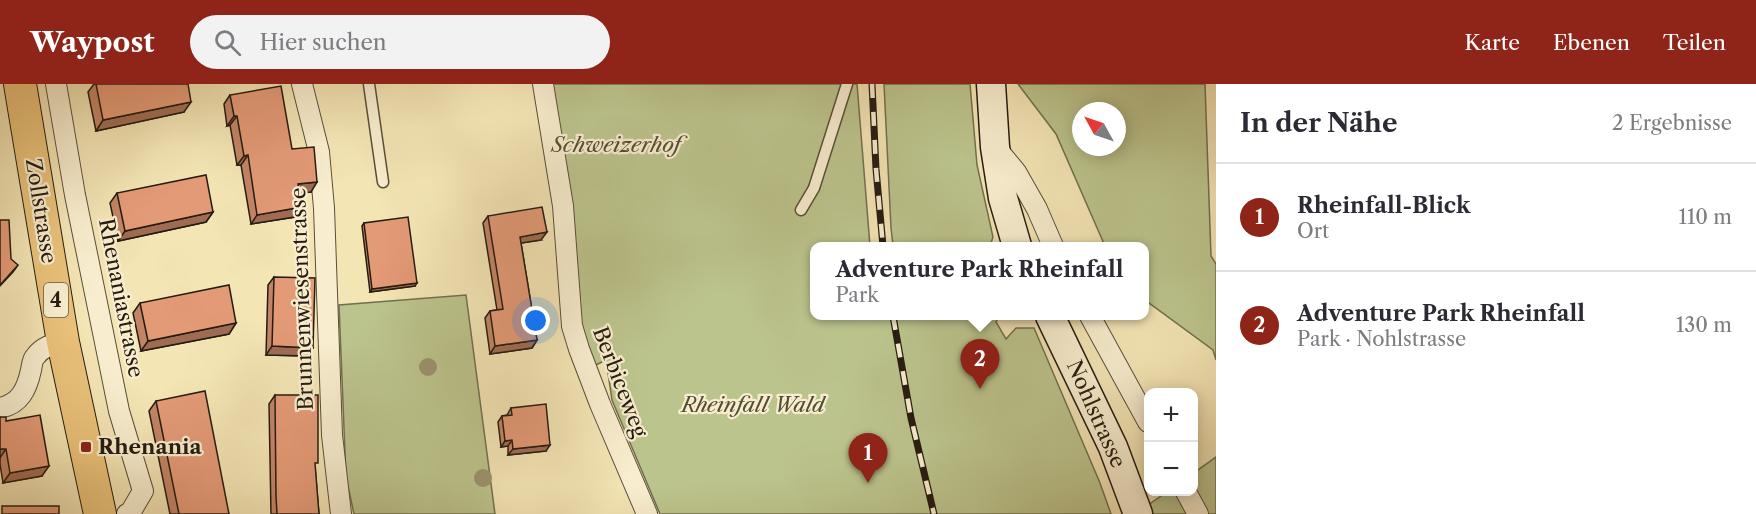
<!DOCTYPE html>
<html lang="de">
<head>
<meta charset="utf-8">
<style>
	body { margin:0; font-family:"Libre Caslon Text",serif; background:#f2f2f3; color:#2b2b33 }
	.controls { position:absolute; right:18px; bottom:18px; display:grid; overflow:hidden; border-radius:12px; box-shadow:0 3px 15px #0003 }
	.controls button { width:54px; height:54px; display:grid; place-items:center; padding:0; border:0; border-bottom:2px solid #e1e1e2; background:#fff; color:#2b2b33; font:30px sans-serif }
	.compass { position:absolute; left:1072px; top:18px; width:54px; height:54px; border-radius:50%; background:#fff; box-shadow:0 3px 15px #0003; rotate:310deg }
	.you { position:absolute; left:536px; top:237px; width:21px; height:21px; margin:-15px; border:4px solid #fff; border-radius:50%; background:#1a73e8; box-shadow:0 0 0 9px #1a73e833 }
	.badge { display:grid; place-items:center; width:39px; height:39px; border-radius:50%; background:#8f2418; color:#fff; font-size:20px; font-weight:700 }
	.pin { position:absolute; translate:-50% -50px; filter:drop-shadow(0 2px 3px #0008) }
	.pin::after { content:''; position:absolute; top:32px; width:21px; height:18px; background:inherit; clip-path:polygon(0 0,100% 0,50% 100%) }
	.popup { position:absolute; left:810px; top:158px; width:339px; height:78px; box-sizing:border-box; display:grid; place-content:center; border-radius:12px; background:#fff; filter:drop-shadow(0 2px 4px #0005); font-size:20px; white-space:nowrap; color:#7c7c81 }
	.popup b { font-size:22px; color:#2b2b33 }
	.popup::after { content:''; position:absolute; left:50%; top:100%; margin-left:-12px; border:12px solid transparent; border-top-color:#fff }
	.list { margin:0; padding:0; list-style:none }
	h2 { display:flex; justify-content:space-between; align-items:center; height:78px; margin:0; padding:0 24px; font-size:26px }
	h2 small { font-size:20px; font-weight:400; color:#7c7c81 }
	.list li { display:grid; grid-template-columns:39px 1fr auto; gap:18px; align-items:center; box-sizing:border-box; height:108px; padding:0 24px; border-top:2px solid #e1e1e2 }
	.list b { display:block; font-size:22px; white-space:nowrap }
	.list p { margin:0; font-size:20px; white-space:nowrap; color:#7c7c81 }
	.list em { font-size:20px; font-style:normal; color:#7c7c81 }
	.icon { flex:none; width:33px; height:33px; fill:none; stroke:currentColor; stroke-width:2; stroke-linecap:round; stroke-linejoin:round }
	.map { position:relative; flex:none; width:1216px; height:430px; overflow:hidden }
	header { display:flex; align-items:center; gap:36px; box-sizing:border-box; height:84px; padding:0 30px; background:#8f2418; color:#fff }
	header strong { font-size:28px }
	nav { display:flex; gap:33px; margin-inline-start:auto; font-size:21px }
	.search { width:420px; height:54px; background:#f2f2f3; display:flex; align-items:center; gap:15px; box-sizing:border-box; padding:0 21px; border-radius:33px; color:#7c7c81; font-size:22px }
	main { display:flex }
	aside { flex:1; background:#fff }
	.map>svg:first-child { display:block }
	.green { fill:#bcc48d; stroke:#70704f; stroke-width:1.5; fill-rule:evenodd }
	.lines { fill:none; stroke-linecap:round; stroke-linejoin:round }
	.lane-casing { stroke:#594e3a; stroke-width:13 }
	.street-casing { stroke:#594e3a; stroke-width:22 }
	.secondary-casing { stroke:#251b11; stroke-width:31 }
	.primary-casing { stroke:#251b11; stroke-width:34 }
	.lane { stroke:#f8eecf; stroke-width:10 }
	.street { stroke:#f8eecf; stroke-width:20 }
	.secondary { stroke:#f8eecf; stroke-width:28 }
	.primary { stroke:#eac27a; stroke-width:32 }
	.rail-casing { stroke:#251b11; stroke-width:7 }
	.rail { stroke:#f8eecf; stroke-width:4.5; stroke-dasharray:14; stroke-linecap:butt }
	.tree { fill:#9b926f }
	.wall { fill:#c38465; stroke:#251b11; stroke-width:1.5 }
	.shaded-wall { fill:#9f6c53; stroke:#251b11; stroke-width:1.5 }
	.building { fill:#e39a76; stroke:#251b11; stroke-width:1.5 }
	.poi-dot { fill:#8f2418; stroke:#f8eecf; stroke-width:2 }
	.labels { text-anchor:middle; stroke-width:4.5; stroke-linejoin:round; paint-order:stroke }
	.shield { fill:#f8eecf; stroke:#645a4a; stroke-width:1.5 }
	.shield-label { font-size:20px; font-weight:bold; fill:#251b11 }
	.park-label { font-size:21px; font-style:italic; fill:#524e36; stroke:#f8eecf }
	.street-label { font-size:21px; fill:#251b11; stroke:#f8eecf }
	.poi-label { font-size:21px; font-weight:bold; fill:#251b11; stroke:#f8eecf; text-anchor:start }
</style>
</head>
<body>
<header>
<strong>Waypost</strong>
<div class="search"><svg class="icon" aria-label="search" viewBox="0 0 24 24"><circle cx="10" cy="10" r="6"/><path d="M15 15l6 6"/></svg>Hier suchen</div>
<nav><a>Karte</a><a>Ebenen</a><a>Teilen</a></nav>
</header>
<main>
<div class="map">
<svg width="1216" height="430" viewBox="0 0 1216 430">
	<rect width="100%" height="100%" fill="#f4e5b5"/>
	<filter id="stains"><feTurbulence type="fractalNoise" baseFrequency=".00333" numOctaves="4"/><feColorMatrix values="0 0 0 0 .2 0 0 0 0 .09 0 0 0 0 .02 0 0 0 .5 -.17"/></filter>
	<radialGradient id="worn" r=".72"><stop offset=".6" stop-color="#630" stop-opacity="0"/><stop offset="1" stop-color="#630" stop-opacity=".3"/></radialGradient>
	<path class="green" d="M551,0H857L870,162H815V232H999L996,238L1006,255L1016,244H1034L1100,399L1111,430H660L612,316L606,276L592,283L583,259Z
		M884,0H970L977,81L993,153L990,162H893L891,144Z
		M1018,0H1205L1211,172L1216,180V276L1213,266L1145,216V162H1105L1056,50ZM1081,27H1117V63H1081Z
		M466,211L495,430H354L346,393L339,221Z
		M1216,373V430H1151L1148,421L1167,408H1194V389Z"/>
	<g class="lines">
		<defs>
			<path id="lane" d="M369,0L383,98
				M801,126L814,104L847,0"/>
			<path id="street" d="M56,0L75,111L119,327L143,407L130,429L127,430
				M302,0L319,68L324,124L332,351L341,430
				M543,0L563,122L572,242L579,265L600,320L647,430
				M997,65L1016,88L1037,125L1053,162
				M1090,232L1148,338
				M0,324C20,320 27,305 31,286C32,282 32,276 35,273C42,263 52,260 63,258
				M1186,408L1198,430"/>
			<path id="secondary" d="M991,0L995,63L1003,114L1017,162
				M1050,232L1113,363L1138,430"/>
			<path id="primary" d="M20,0L63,258L100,430"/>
		</defs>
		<use href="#lane" class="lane-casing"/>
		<use href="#street" class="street-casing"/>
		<use href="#secondary" class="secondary-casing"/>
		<use href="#primary" class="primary-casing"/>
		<use href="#lane" class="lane"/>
		<use href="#street" class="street"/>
		<use href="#secondary" class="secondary"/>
		<use href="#primary" class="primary"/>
		<defs>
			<path id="rail" d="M872,0L876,85L883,162
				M893,232L911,334L934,430"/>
		</defs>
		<use href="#rail" class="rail-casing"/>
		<use href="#rail" class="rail"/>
	</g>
	<g class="tree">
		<circle cx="428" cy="283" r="9"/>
		<circle cx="483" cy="394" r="9"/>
	</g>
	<path class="wall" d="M94,0H188L184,28L96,47L88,8Z
		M230,11L292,65L311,108L300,109L295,133L251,140L241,81H237L230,41L227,42L224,20Z
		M117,109L213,128L206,138L118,157L110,119Z
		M488,132L541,156L521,159L537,256L532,264L490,270L485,234L490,227L497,226L483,139Z
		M364,139L415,202L370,208L362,142Z
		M274,193L313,264L307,272L266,271L268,201Z
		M140,219L236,239L229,250L141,267L133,229Z
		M275,311L315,383L319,430H271L269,320Z
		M156,317L229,430H170L149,327Z
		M511,324L546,367L508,371V362L501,363L498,338L502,332L507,331Z
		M0,333L6,337L42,392L3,399L0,380Z"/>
	<path class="shaded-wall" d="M191,18L184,28L96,47L103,36Z
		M234,32H237L230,41L227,42Z
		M248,71L241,81H237L244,72Z
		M317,98L311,108L292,110L298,100Z
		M302,123L295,133L251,140L257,131Z
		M213,128L206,138L118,157L125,147Z
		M547,148L541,156L515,160L520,153Z
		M18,181L13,188L0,202V201Z
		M417,199L415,202L370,208L372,205Z
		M236,239L229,250L141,267L148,257Z
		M537,256L532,264L490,270L495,262Z
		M272,262L313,264L307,272L266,271Z
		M512,356L508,362L501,363L505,357Z
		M550,361L546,367L508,371L513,365Z
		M0,365H6L0,374Z
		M49,382L42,392L3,399L10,389Z"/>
	<path class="building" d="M96,0H188L191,18L103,36Z
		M281,2L292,65L314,63L317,98L298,100L302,123L257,131L248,71L244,72L237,32H234L230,11Z
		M206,91L213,128L125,147L117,109Z
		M542,123L547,148L520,153L537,256L495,262L490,227L503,225L488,132Z
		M408,133L417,199L372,205L364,139Z
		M0,136H9L11,175L18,181L0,201Z
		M274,193L315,194L313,264L272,262Z
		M229,201L236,239L148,257L140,219Z
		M205,307L229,430H179L156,317Z
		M275,311H318V379H315L319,430H277L276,412Z
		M546,320L550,361L513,365L512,356L505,357L502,332L512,331L511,324Z
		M40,331L49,382L10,389L6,365H0V333H6V337Z
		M2,422H59V430H2Z"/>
	<rect class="poi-dot" x="80" y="357" width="12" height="12" rx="3"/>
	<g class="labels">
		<rect class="shield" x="44" y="199" width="24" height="34" rx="4.5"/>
		<g class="shield-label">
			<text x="56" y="223">4</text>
		</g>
		<g class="park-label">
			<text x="616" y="68">Schweizerhof</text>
			<text x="753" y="328">Rheinfall Wald</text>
		</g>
		<g class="street-label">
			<text transform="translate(41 127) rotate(81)" y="7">Zollstrasse</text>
			<text transform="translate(121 214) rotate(79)" y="7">Rhenaniastrasse</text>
			<text transform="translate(302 215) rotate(-92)" y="7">Brunnenwiesenstrasse</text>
			<text transform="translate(620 298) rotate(69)" y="7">Berbiceweg</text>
			<text transform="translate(1096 330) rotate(66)" y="7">Nohlstrasse</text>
		</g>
		<g class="poi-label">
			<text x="98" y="370">Rhenania</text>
		</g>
	</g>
	<rect width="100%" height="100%" filter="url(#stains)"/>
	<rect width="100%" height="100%" fill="url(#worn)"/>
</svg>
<div class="controls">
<button>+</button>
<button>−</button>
</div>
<svg class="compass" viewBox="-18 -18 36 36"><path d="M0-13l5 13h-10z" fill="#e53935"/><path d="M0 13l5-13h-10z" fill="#7c7c81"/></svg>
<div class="you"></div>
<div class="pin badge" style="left:868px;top:399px">1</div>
<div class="pin badge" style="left:980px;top:305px">2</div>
<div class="popup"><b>Adventure Park Rheinfall</b>Park</div>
</div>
<aside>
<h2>In der Nähe<small>2 Ergebnisse</small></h2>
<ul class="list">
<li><span class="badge">1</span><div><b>Rheinfall-Blick</b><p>Ort</p></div><em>110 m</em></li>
<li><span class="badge">2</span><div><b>Adventure Park Rheinfall</b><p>Park · Nohlstrasse</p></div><em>130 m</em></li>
</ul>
</aside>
</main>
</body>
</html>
